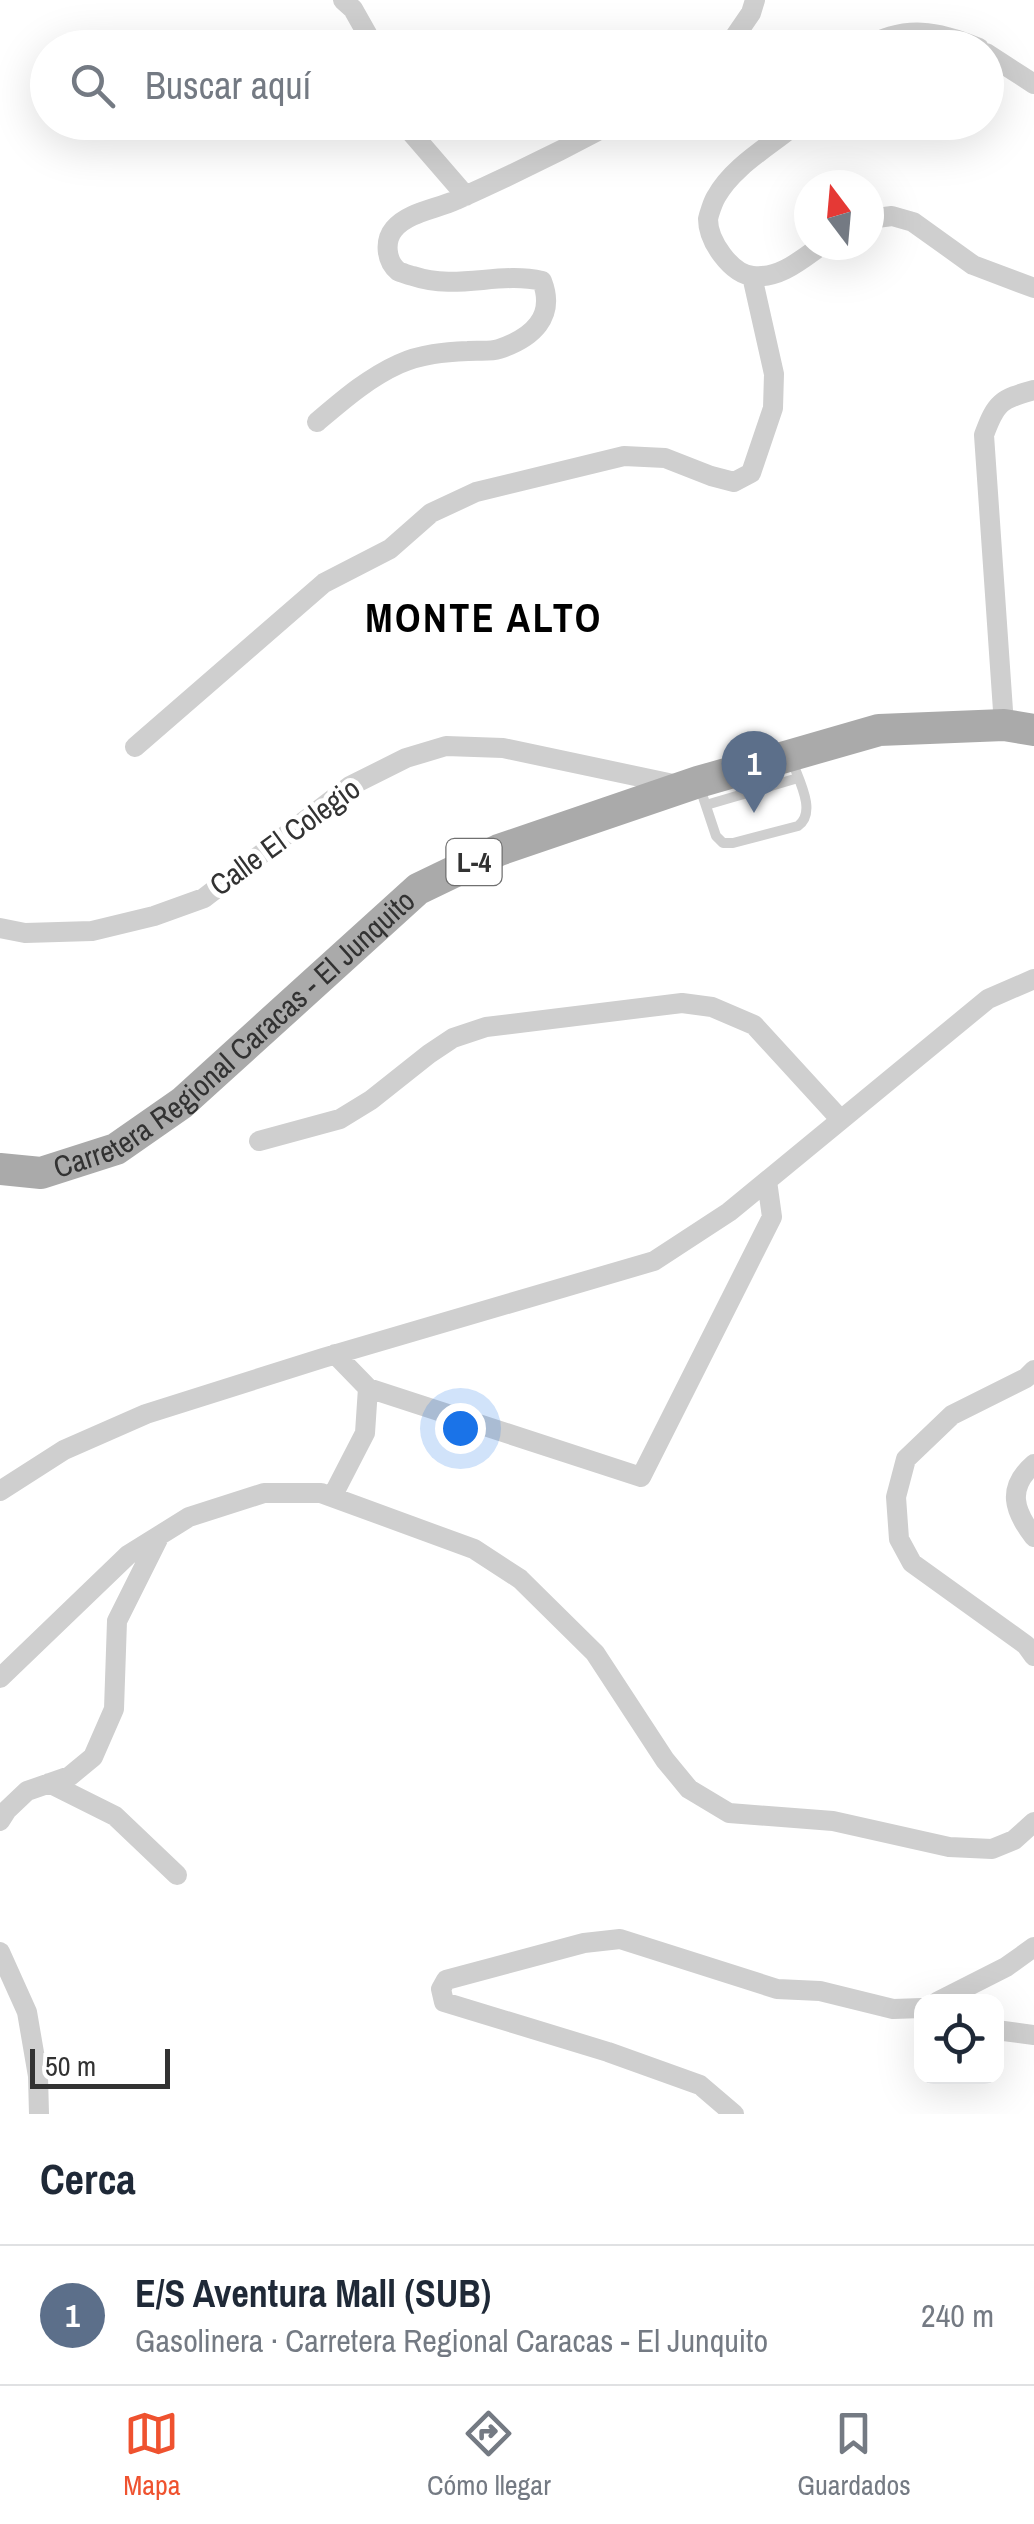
<!DOCTYPE html>
<html lang="es">
<head>
<meta charset="utf-8">
<style>
	body { margin:0; font-family:"Archivo Narrow",sans-serif; background:#f2f2f3; color:#1f2937 }
	.controls { position:absolute; right:30px; bottom:30px; display:grid; overflow:hidden; border-radius:20px; box-shadow:0 10px 40px #0002 }
	.controls button { width:90px; height:90px; display:grid; place-items:center; padding:0; border:0; border-bottom:2px solid #e0e1e3; background:#fff; color:#1f2937; font:50px sans-serif }
	.compass { position:absolute; left:794px; top:170px; width:90px; height:90px; border-radius:50%; background:#fff; box-shadow:0 10px 40px #0002; rotate:344deg }
	.scale { position:absolute; left:30px; bottom:25px; width:140px; box-sizing:border-box; padding-left:10px; border:5px solid #323232; border-top:0; font-size:28px; line-height:35px; white-space:nowrap; color:#323232; -webkit-text-stroke:8px #fff; paint-order:stroke }
	.you { position:absolute; left:460px; top:1428px; width:35px; height:35px; margin:-25px; border:8px solid #fff; border-radius:50%; background:#1a73e8; box-shadow:0 0 0 15px #1a73e833 }
	.badge { display:grid; place-items:center; width:65px; height:65px; border-radius:50%; background:#ef522f; color:#fff; font-size:32px; font-weight:700 }
	.pin { position:absolute; translate:-50% -82px; filter:drop-shadow(0 2px 5px #0008) }
	.pin::after { content:''; position:absolute; top:52px; width:35px; height:30px; background:inherit; clip-path:polygon(0 0,100% 0,50% 100%) }
	.list { margin:0; padding:0; list-style:none }
	h2 { display:flex; justify-content:space-between; align-items:center; height:130px; margin:0; padding:0 40px; font-size:42px }
	h2 small { font-size:32px; font-weight:400; color:#747a83 }
	.list li { display:grid; grid-template-columns:65px 1fr auto; gap:30px; align-items:center; box-sizing:border-box; height:140px; padding:0 40px; border-top:2px solid #e0e1e3 }
	.list b { display:block; font-size:38px; white-space:nowrap }
	.list p { margin:0; font-size:32px; white-space:nowrap; color:#747a83 }
	.list em { font-size:32px; font-style:normal; color:#747a83 }
	.icon { flex:none; width:55px; height:55px; fill:none; stroke:currentColor; stroke-width:2; stroke-linecap:round; stroke-linejoin:round }
	.map { position:relative; flex:none; width:1034px; height:2114px; overflow:hidden }
	.search { position:absolute; background:#fff; box-shadow:0 10px 40px #0002; left:30px; right:30px; top:30px; height:110px; display:flex; align-items:center; gap:25px; box-sizing:border-box; padding:0 35px; border-radius:55px; color:#747a83; font-size:38px }
	.sheet { height:270px; background:#fff }
	nav { display:flex; justify-content:space-around; align-items:center; box-sizing:border-box; height:140px; border-top:2px solid #e0e1e3; background:#fff; font-size:28px; color:#747a83 }
	nav a { display:grid; justify-items:center; gap:5px }
	nav .on { color:#ef522f }
	.map>svg:first-child { display:block }
	.lines { fill:none; stroke-linecap:round; stroke-linejoin:round }
	.service { stroke:#cfcfcf; stroke-width:10 }
	.minor { stroke:#cfcfcf; stroke-width:20 }
	.primary { stroke:#aaa; stroke-width:32 }
	.labels { text-anchor:middle; stroke-width:10; stroke-linejoin:round; paint-order:stroke }
	.shield { fill:#fff; stroke:#707070; stroke-width:2.5 }
	.shield-label { font-size:28px; font-weight:bold; fill:#323232 }
	.street-label { font-size:30px; fill:#323232; stroke:#fff }
	.district-label { font-size:40px; font-weight:bold; letter-spacing:2.5px; fill:#000; stroke:#fff }
</style>
</head>
<body>
<div class="map">
<svg width="1034" height="2114" viewBox="0 0 1034 2114">
	<rect width="100%" height="100%" fill="#fff"/>
	<g class="lines">
		<path class="service" d="M700,788L716,836L723,843H733L798,826C818,812 797,777 791,758
			M706,805L798,778"/>
		<path class="minor" d="M343,0L353,9L375,48
			M727,48L751,13L755,0
			M865,48C904,24 939,31 979,48
			M986,53L1034,84
			M402,122L466,196
			M793,122L790,129C765,149 732,168 716,197C713,202 709,214 708,219C708,241 731,274 753,276C780,279 802,259 822,245
			M609,126L668,124L712,126L734,122
			M869,219L892,216L913,222L973,265L1034,288
			M317,422C343,400 368,378 399,364C421,354 445,352 468,351C478,350 490,352 499,349C532,338 556,317 542,281C499,271 457,291 413,276C411,276 400,272 398,271C386,261 384,241 394,229C408,212 437,209 456,200C510,176 563,150 615,122
			M1004,725L984,435C996,402 1001,399 1034,390
			M135,747L324,583L390,549L431,513L476,492L624,456L665,458L711,476L734,482L751,473L773,408L774,374L752,276
			M0,928L25,933L92,931L154,916L204,898L350,786L406,758L446,746L503,748L678,785
			M259,1141L340,1119L371,1100L429,1054L453,1038L486,1027L682,1003L712,1007L754,1025L841,1120
			M335,1354L368,1388L641,1477L772,1217L767,1181
			M1034,1370L1026,1378L952,1415L906,1459L896,1497L899,1539L912,1563L1026,1645L1034,1656
			M1034,1464C1006,1488 1014,1511 1034,1537
			M0,1491L64,1450L146,1414L323,1358L654,1261L729,1212L988,999L1034,979
			M332,1497L365,1433L368,1388
			M0,1678L128,1555L189,1517L264,1493H321L474,1549L520,1579L595,1653L665,1760L689,1789L729,1813L833,1821L949,1847L992,1849L1014,1840L1034,1822
			M49,1783L115,1816L177,1875
			M0,1821L7,1810L27,1791L70,1776L93,1757L114,1709L117,1621L159,1537
			M0,1952L27,2012L38,2076L39,2114
			M937,2002L1006,1967L1034,1947
			M996,2030L1034,2035
			M734,2114L700,2085L608,2052L444,2002L441,1989L446,1980L584,1943L620,1939L777,1989L820,1991L893,2009L922,2008"/>
		<path class="primary" id="s1" d="M0,1169L41,1173L116,1149L182,1103L418,889L499,850L698,782L879,730L1004,725L1034,730"/>
	</g>
	<g class="labels">
		<rect class="shield" x="446.5" y="839" width="55" height="46" rx="8"/>
		<g class="shield-label">
			<text x="474" y="872">L-4</text>
		</g>
		<g class="street-label">
			<text transform="translate(285 837) rotate(-36)" y="10">Calle El Colegio</text>
			<text dy="10" stroke="none"><textPath href="#s1" startOffset="282">Carretera Regional Caracas - El Junquito</textPath></text>
		</g>
		<g class="district-label">
			<text x="484" y="632">MONTE ALTO</text>
		</g>
	</g>
</svg>
<div class="controls">
<button><svg class="icon" aria-label="locate" viewBox="0 0 24 24"><circle cx="12" cy="12" r="6"/><path d="M12 2v4M12 18v4M2 12h4M18 12h4"/></svg></button>
</div>
<svg class="compass" viewBox="-18 -18 36 36"><path d="M0-13l5 13h-10z" fill="#e53935"/><path d="M0 13l5-13h-10z" fill="#747a83"/></svg>
<div class="scale">50 m</div>
<div class="you"></div>
<div class="pin badge" style="left:754px;top:813px;background:#5c6f8a">1</div>
<div class="search"><svg class="icon" aria-label="search" viewBox="0 0 24 24"><circle cx="10" cy="10" r="6"/><path d="M15 15l6 6"/></svg>Buscar aquí</div>
</div>
<section class="sheet">
<h2>Cerca<small></small></h2>
<ul class="list">
<li><span class="badge" style="background:#5c6f8a">1</span><div><b>E/S Aventura Mall (SUB)</b><p>Gasolinera · Carretera Regional Caracas - El Junquito</p></div><em>240 m</em></li>
</ul>
</section>
<nav>
<a class="on"><svg class="icon" aria-label="map" viewBox="0 0 24 24"><path d="M3 6l6-2 6 2 6-2v14l-6 2-6-2-6 2zM9 4v14M15 6v14"/></svg>Mapa</a>
<a><svg class="icon" aria-label="directions" viewBox="0 0 24 24"><path d="M12 3l9 9-9 9-9-9zM9 14v-3h6M13 9l2 2-2 2"/></svg>Cómo llegar</a>
<a><svg class="icon" aria-label="saved" viewBox="0 0 24 24"><path d="M7 4h10v16l-5-4-5 4z"/></svg>Guardados</a>
</nav>
</body>
</html>
